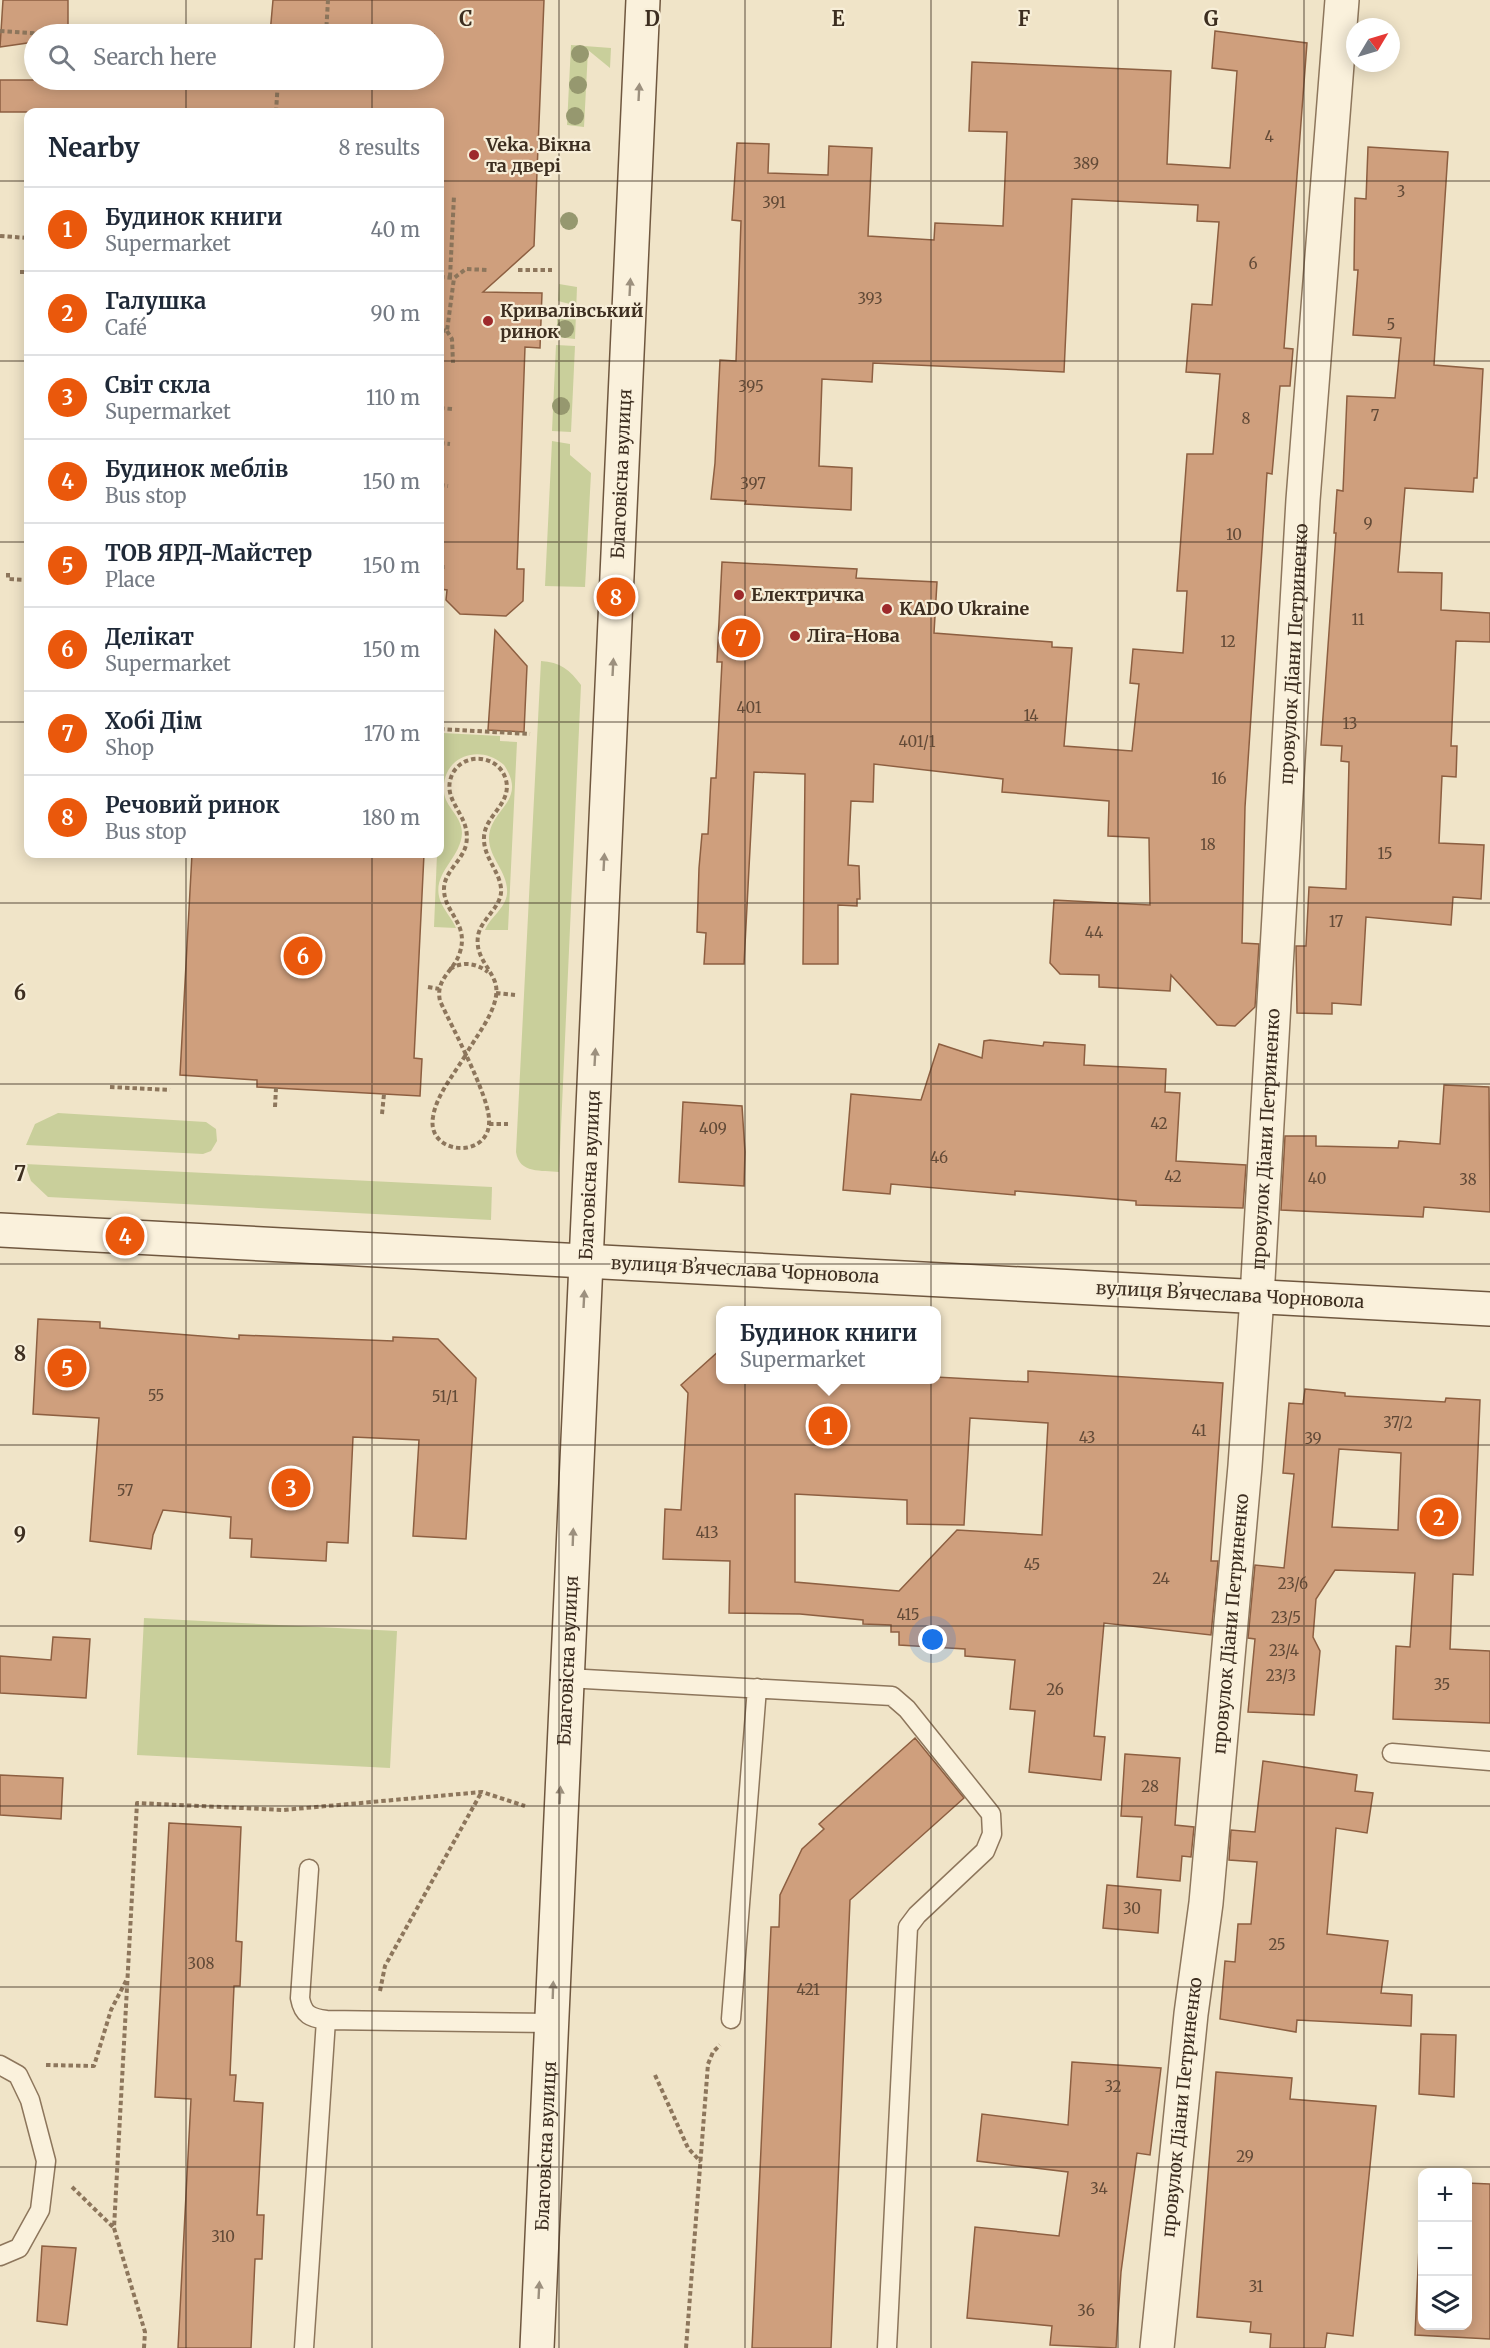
<!DOCTYPE html>
<html lang="en">
<head>
<meta charset="utf-8">
<style>
	body { margin:0; font-family:Merriweather,serif; background:#f6f6f7; color:#1f2937 }
	.controls { position:absolute; right:18px; bottom:18px; display:grid; overflow:hidden; border-radius:12px; box-shadow:0 3px 15px #0003 }
	.controls button { width:54px; height:54px; display:grid; place-items:center; padding:0; border:0; border-bottom:2px solid #e0e1e3; background:#fff; color:#1f2937; font:30px sans-serif }
	.compass { position:absolute; left:1346px; top:18px; width:54px; height:54px; border-radius:50%; background:#fff; box-shadow:0 3px 15px #0003; rotate:52deg }
	.you { position:absolute; left:933px; top:1640px; width:21px; height:21px; margin:-15px; border:4px solid #fff; border-radius:50%; background:#1a73e8; box-shadow:0 0 0 9px #1a73e833 }
	.badge { display:grid; place-items:center; width:39px; height:39px; border-radius:50%; background:#ea580c; color:#fff; font-size:20px; font-weight:700 }
	.pin { position:absolute; translate:-50% -50%; border:3px solid #fff; box-shadow:0 2px 6px #0006 }
	.popup { position:absolute; left:716px; top:1306px; width:225px; height:78px; box-sizing:border-box; display:grid; place-content:center; border-radius:12px; background:#fff; filter:drop-shadow(0 2px 4px #0005); font-size:20px; white-space:nowrap; color:#747a83 }
	.popup b { font-size:22px; color:#1f2937 }
	.popup::after { content:''; position:absolute; left:50%; top:100%; margin-left:-12px; border:12px solid transparent; border-top-color:#fff }
	.list { margin:0; padding:0; list-style:none }
	h2 { display:flex; justify-content:space-between; align-items:center; height:78px; margin:0; padding:0 24px; font-size:26px }
	h2 small { font-size:20px; font-weight:400; color:#747a83 }
	.list li { display:grid; grid-template-columns:39px 1fr auto; gap:18px; align-items:center; box-sizing:border-box; height:84px; padding:0 24px; border-top:2px solid #e0e1e3 }
	.list b { display:block; font-size:22px; white-space:nowrap }
	.list p { margin:0; font-size:20px; white-space:nowrap; color:#747a83 }
	.list em { font-size:20px; font-style:normal; color:#747a83 }
	.icon { flex:none; width:33px; height:33px; fill:none; stroke:currentColor; stroke-width:2; stroke-linecap:round; stroke-linejoin:round }
	.map { position:relative; flex:none; width:1490px; height:2348px; overflow:hidden }
	.search { position:absolute; background:#fff; box-shadow:0 3px 15px #0003; left:24px; top:24px; width:420px; height:66px; display:flex; align-items:center; gap:15px; box-sizing:border-box; padding:0 21px; border-radius:33px; color:#747a83; font-size:22px }
	.panel { position:absolute; background:#fff; box-shadow:0 3px 15px #0003; left:24px; top:108px; width:420px; height:750px; border-radius:12px }
	.map>svg:first-child { display:block }
	.green { fill:#c9cf9b }
	.building { fill:#cf9f7d; stroke:#8d5f41; stroke-width:1.5; fill-rule:evenodd }
	.lines { fill:none; stroke-linecap:round; stroke-linejoin:round }
	.lane-casing { stroke:#8d765c; stroke-width:21 }
	.street-casing { stroke:#8d765c; stroke-width:36 }
	.secondary-casing { stroke:#6f573f; stroke-width:36 }
	.path { stroke:#8d765c; stroke-width:4; stroke-dasharray:4.5 3; stroke-linecap:butt }
	.lane { stroke:#faf1dc; stroke-width:18 }
	.street { stroke:#faf1dc; stroke-width:33 }
	.secondary { stroke:#faf1dc; stroke-width:33 }
	.tree { fill:#96986f }
	.oneway { fill:#9c907e }
	.grid { fill:none; stroke:#3d2e20; stroke-width:1.5; stroke-opacity:0.55 }
	.poi-dot { fill:#9e2a2b; stroke:#f7eed8; stroke-width:2 }
	.labels { text-anchor:middle; stroke-width:4.5; stroke-linejoin:round; paint-order:stroke }
	.number-label { font-size:15px; fill:#624a37 }
	.poi-label { font-size:18px; font-weight:bold; fill:#3d2e20; stroke:#f7eed8; text-anchor:start }
	.street-label { font-size:18px; fill:#3d2e20; stroke:#f7eed8 }
	.grid-label { font-size:20px; text-anchor:middle; font-weight:bold; fill:#3d2e20; stroke:#f7eed8; stroke-width:4.5; stroke-linejoin:round; paint-order:stroke }
</style>
</head>
<body>
<div class="map">
<svg width="1490" height="2348" viewBox="0 0 1490 2348">
	<rect width="100%" height="100%" fill="#f0e4c8"/>
	<path class="green" d="M571,45L611,48L610,68L588,50L584,127L567,125Z
		M559,284L577,287L575,339L557,337V319L570,315V304L558,301Z
		M556,345L575,346L571,432L552,431Z
		M552,441L570,444V455L591,473L585,587L545,586Z
		M541,661C560,662 570,670 581,685L559,1172C542,1170 519,1174 516,1152Z
		M443,733L500,736V741L517,742L508,930H485C491,916 505,909 507,894C509,872 488,858 489,837C491,808 528,801 504,765C480,743 441,756 444,792C445,807 462,816 462,833C461,859 431,873 440,900C444,911 452,918 456,928L434,927L437,854H440Z
		M58,1113L206,1122L216,1129L217,1141L211,1151L203,1154L26,1145L35,1124Z
		M25,1164L492,1187L491,1220L48,1197L31,1181Z
		M144,1618L397,1631L390,1768L137,1755Z"/>
	<path class="building" d="M3,0H68V34H34V42L0,47Z
		M273,0H544L534,246L483,292L542,293L540,348L525,347L517,569H524L523,601L506,616L460,614L446,600L447,590L440,589V112H0V80H434V34H270Z
		M1215,31L1307,43L1284,348L1293,349L1290,386H1280L1272,474L1267,473L1245,807L1242,943L1259,944L1255,1007L1235,1026L1217,1025L1171,975L1170,991L1099,987V975L1060,974L1050,963L1054,900L1150,905L1149,838L1108,836L1109,801L1002,792L1003,779L874,764L873,802L851,801L848,865L859,866L860,899H857V906L838,905V964H803L805,774L754,772L744,964H704L706,933L697,932L699,868L702,834H708L711,778H716L722,662H717L722,562L857,569L856,578L937,582L934,633L1052,642V647L1072,648L1064,746L1132,751L1139,684L1130,683L1133,649L1183,653L1187,591H1177L1187,454H1213L1220,374L1186,372L1192,304L1212,305L1219,222L1197,221L1198,205L1072,199L1064,372L873,363L872,382L822,379L819,466L852,468L851,510L745,504L746,501L711,499L715,463L720,360L736,361L741,221L732,220L737,143L769,144L768,173L828,175L829,146L872,148L868,236L934,240L935,223L1003,226L1007,132L969,131L972,62L1171,71L1167,164L1230,168L1237,71L1212,68Z
		M1368,147L1448,152L1434,365L1483,369L1477,478H1474L1473,492L1405,488L1398,572L1442,573L1441,610L1490,613V642L1456,641L1451,746H1457L1456,777L1442,776L1439,843L1484,845L1481,899L1453,897L1451,925L1366,917L1361,1005L1332,1003V1014L1297,1013L1296,946H1306L1309,887L1346,889L1349,762L1341,761L1342,746L1321,745L1336,533H1334L1337,490L1343,491L1347,396L1395,398L1401,338L1353,335L1358,270H1354L1355,198L1366,199Z
		M495,630L527,666L524,732L488,730Z
		M192,854H424L414,1058L422,1059L420,1096L257,1087V1080L180,1075Z
		M990,1040L1043,1046L1044,1042L1085,1045L1084,1065L1166,1069L1165,1092L1180,1093L1176,1161L1246,1165L1243,1208L1136,1205V1201L1015,1191V1195L891,1184L890,1194L843,1190L851,1094L921,1100L939,1044L982,1058L984,1041Z
		M1444,1085L1489,1087L1490,1212L1424,1207L1423,1217L1281,1210L1285,1136H1316V1146L1398,1148L1399,1141L1440,1144Z
		M683,1102L742,1106L745,1152L744,1186L679,1182Z
		M38,1319L100,1322V1328L239,1339V1335L393,1341V1337L438,1339L476,1378L466,1539L413,1536L419,1440L353,1437L348,1543L327,1542L326,1561L251,1557L252,1539L230,1538L231,1517L163,1510L153,1535L151,1549L90,1541L99,1418L33,1414Z
		M720,1350V1380H936V1377L1028,1382V1371L1223,1383L1211,1561H1218L1211,1635L1104,1623L1094,1736L1105,1737L1101,1780L1029,1772L1035,1711L1010,1709L1015,1660L965,1656V1649L899,1645V1632H891V1625L863,1624V1620L800,1614L729,1613L730,1561L663,1559L665,1509L681,1510L688,1393L681,1385ZM970,1418L1048,1423L1042,1535L957,1530L899,1591L795,1582V1494L907,1500V1524L964,1525Z
		M1305,1389L1345,1393V1396L1445,1402L1446,1398L1480,1400L1473,1575L1453,1574L1450,1649L1490,1651V1723L1393,1719L1396,1646L1410,1647L1415,1573L1335,1570L1316,1599L1313,1637L1320,1651L1314,1715L1248,1712L1255,1639L1248,1638L1255,1565L1284,1568L1294,1474L1283,1473L1289,1403L1303,1404ZM1339,1449L1401,1453L1398,1530L1332,1527Z
		M53,1637L90,1639L86,1698L0,1693V1656L51,1660Z
		M915,1738L964,1798L850,1900L831,2348H752L771,1927H779L780,1895L802,1849L824,1829L819,1824Z
		M1125,1754L1180,1758L1175,1825L1194,1827L1191,1857L1182,1856L1180,1881L1137,1877L1142,1817L1121,1816Z
		M1263,1761L1357,1775L1355,1791L1373,1793L1367,1833L1336,1828L1327,1934L1388,1941L1381,1993L1412,1995L1411,2026L1297,2020L1296,2032L1220,2019L1225,1961L1235,1962L1238,1924H1251L1257,1862L1229,1860L1231,1830L1255,1832Z
		M0,1775L63,1778L61,1819L0,1815Z
		M169,1823L241,1827L236,1941L242,1942L240,1986H234L230,2075H236L234,2101L263,2103L257,2215H264L262,2259H255L251,2348H178L191,2099L155,2097Z
		M1107,1885L1161,1890L1158,1933L1103,1928Z
		M1421,2034L1456,2035L1454,2097L1419,2094Z
		M1072,2062L1161,2068L1150,2155L1137,2153L1121,2272L1116,2348L1050,2345L1052,2326L967,2318L975,2227L1059,2236L1068,2172L977,2161L982,2114L1068,2125Z
		M1216,2072L1292,2078L1290,2099L1376,2106L1353,2336L1327,2333L1325,2348H1270L1271,2334L1250,2332L1251,2322L1197,2317Z
		M1422,2181V2325H1467V2183L1490,2184V2339L1415,2335Z
		M42,2246L76,2248L67,2325L37,2321Z"/>
	<g class="lines">
		<defs>
			<path id="lane" d="M567,1678L892,1696L907,1709L991,1814L992,1834L985,1851L917,1915L908,1927L887,2348
				M1392,1753L1490,1761
				M309,1869L300,1998C303,2015 311,2018 326,2020
				M731,2019L757,1688
				M0,2065L18,2075L30,2100L46,2161L40,2210L19,2248L0,2256
				M304,2348L326,2020L551,2023"/>
			<g id="street">
				<path id="s1" d="M1157,2348L1191,2014L1206,1903L1245,1466L1257,1297L1303,500L1342,0"/>
			</g>
			<g id="secondary">
				<path d="M0,1230L1490,1309"/>
				<path id="s2" d="M537,2348L643,0"/>
			</g>
		</defs>
		<use href="#lane" class="lane-casing"/>
		<use href="#street" class="street-casing"/>
		<use href="#secondary" class="secondary-casing"/>
		<path class="path" d="M0,31L47,34
			M326,34L328,0
			M276,112L278,80
			M0,236L28,238
			M518,270H552
			M20,272H28
			M28,275V268
			M440,277L454,278L466,269L488,270
			M450,277L454,196
			M441,330L447,331L454,278
			M447,331L452,339L453,363
			M440,408L452,409
			M440,443L450,444
			M440,485L448,486
			M440,567H445
			M8,573V579L28,580
			M440,602H443
			M440,729L530,734
			M450,969C463,961 476,963 488,972
			M428,987L439,989
			M496,993L515,995
			M465,1056C454,1074 436,1096 433,1117C426,1156 492,1160 489,1119C488,1094 452,1027 440,1001C435,978 454,972 460,952C469,923 444,913 444,889C444,872 462,861 466,845C472,817 445,804 450,781C456,752 498,751 506,780C512,804 485,815 484,837C483,857 499,870 501,888C503,907 481,918 478,936C475,956 489,966 495,982C503,1005 475,1037 465,1056
			M110,1087L170,1090
			M275,1107L276,1088
			M382,1114L384,1094
			M489,1124H508
			M380,1991L385,1966L481,1793
			M46,2065L94,2066L111,2010L127,1979
			M655,2075L688,2148L701,2162
			M72,2187L114,2228
			M144,2348L145,2332L114,2228L137,1803L283,1810L482,1792L525,1806
			M686,2348L708,2064L713,2052L720,2045"/>
		<use href="#lane" class="lane"/>
		<use href="#street" class="street"/>
		<use href="#secondary" class="secondary"/>
	</g>
	<g class="tree">
		<circle cx="580" cy="54" r="9"/>
		<circle cx="578" cy="85" r="9"/>
		<circle cx="575" cy="116" r="9"/>
		<circle cx="569" cy="221" r="9"/>
		<circle cx="565" cy="329" r="9"/>
		<circle cx="561" cy="406" r="9"/>
	</g>
	<defs><path id="oneway-solid" d="M-6-.8H1V-3.2L6.5 0L1 3.2V.8H-6Z" transform="scale(1.5)"/></defs>
	<g class="oneway">
		<use href="#oneway-solid" transform="translate(639 92) rotate(-87)"/>
		<use href="#oneway-solid" transform="translate(630 287) rotate(-87)"/>
		<use href="#oneway-solid" transform="translate(613 667) rotate(-87)"/>
		<use href="#oneway-solid" transform="translate(604 862) rotate(-87)"/>
		<use href="#oneway-solid" transform="translate(595 1057) rotate(-87)"/>
		<use href="#oneway-solid" transform="translate(584 1299) rotate(-87)"/>
		<use href="#oneway-solid" transform="translate(573 1537) rotate(-88)"/>
		<use href="#oneway-solid" transform="translate(560 1795) rotate(-87)"/>
		<use href="#oneway-solid" transform="translate(553 1990) rotate(-88)"/>
		<use href="#oneway-solid" transform="translate(539 2290) rotate(-87)"/>
	</g>
	<path class="grid" d="M186,0V34M372,0V34M559,0V2348M745,0V2348M931,0V2348M1118,0V2348M1304,0V2348M186,80V112M372,80V112M0,181H28M440,181H1490M0,361H28M440,361H1490M0,542H28M440,542H1490M0,722H28M440,722H1490M186,854V2348M372,854V2348M0,903H1490M0,1084H1490M0,1264H1490M0,1445H1490M0,1626H1490M0,1806H1490M0,1987H1490M0,2167H1490"/>
	<g class="poi-dot">
		<circle cx="474" cy="155" r="6"/>
		<circle cx="488" cy="321" r="6"/>
		<circle cx="739" cy="595" r="6"/>
		<circle cx="887" cy="609" r="6"/>
		<circle cx="795" cy="636" r="6"/>
	</g>
	<g class="labels">
		<g class="number-label">
			<text x="1269" y="142">4</text>
			<text x="1086" y="169">389</text>
			<text x="1401" y="197">3</text>
			<text x="774" y="208">391</text>
			<text x="1253" y="269">6</text>
			<text x="870" y="304">393</text>
			<text x="1391" y="330">5</text>
			<text x="751" y="392">395</text>
			<text x="1375" y="421">7</text>
			<text x="1246" y="424">8</text>
			<text x="753" y="489">397</text>
			<text x="1368" y="529">9</text>
			<text x="1234" y="540">10</text>
			<text x="1358" y="625">11</text>
			<text x="1228" y="647">12</text>
			<text x="749" y="713">401</text>
			<text x="1031" y="721">14</text>
			<text x="1350" y="729">13</text>
			<text x="917" y="747">401/1</text>
			<text x="1219" y="784">16</text>
			<text x="1208" y="850">18</text>
			<text x="1385" y="859">15</text>
			<text x="1336" y="927">17</text>
			<text x="1094" y="938">44</text>
			<text x="1159" y="1129">42</text>
			<text x="713" y="1134">409</text>
			<text x="939" y="1163">46</text>
			<text x="1173" y="1182">42</text>
			<text x="1317" y="1184">40</text>
			<text x="1468" y="1185">38</text>
			<text x="156" y="1401">55</text>
			<text x="445" y="1402">51/1</text>
			<text x="1398" y="1428">37/2</text>
			<text x="1199" y="1436">41</text>
			<text x="1087" y="1443">43</text>
			<text x="1313" y="1444">39</text>
			<text x="125" y="1496">57</text>
			<text x="707" y="1538">413</text>
			<text x="1032" y="1570">45</text>
			<text x="1161" y="1584">24</text>
			<text x="1293" y="1589">23/6</text>
			<text x="908" y="1620">415</text>
			<text x="1286" y="1623">23/5</text>
			<text x="1284" y="1656">23/4</text>
			<text x="1281" y="1681">23/3</text>
			<text x="1442" y="1690">35</text>
			<text x="1055" y="1695">26</text>
			<text x="1150" y="1792">28</text>
			<text x="1132" y="1914">30</text>
			<text x="1277" y="1950">25</text>
			<text x="201" y="1969">308</text>
			<text x="808" y="1995">421</text>
			<text x="1113" y="2092">32</text>
			<text x="1245" y="2162">29</text>
			<text x="1099" y="2194">34</text>
			<text x="223" y="2242">310</text>
			<text x="1256" y="2292">31</text>
			<text x="1086" y="2316">36</text>
		</g>
		<g class="poi-label">
			<text x="486" y="151">Veka. Вікна<tspan x="486" dy="21">та двері</tspan></text>
			<text x="500" y="317">Кривалівський<tspan x="500" dy="21">ринок</tspan></text>
			<text x="751" y="601">Електричка</text>
			<text x="899" y="615">KADO Ukraine</text>
			<text x="807" y="642">Ліга-Нова</text>
		</g>
		<g class="street-label">
			<text dy="6" stroke="none"><textPath href="#s2" startOffset="1876">Благовісна вулиця</textPath></text>
			<text dy="6" stroke="none"><textPath href="#s1" startOffset="1700">провулок Діани Петриненко</textPath></text>
			<text dy="6" stroke="none"><textPath href="#s1" startOffset="1214">провулок Діани Петриненко</textPath></text>
			<text dy="6" stroke="none"><textPath href="#s2" startOffset="1174">Благовісна вулиця</textPath></text>
			<text transform="translate(745 1270) rotate(3)" y="6">вулиця Вʼячеслава Чорновола</text>
			<text transform="translate(1230 1295) rotate(3)" y="6">вулиця Вʼячеслава Чорновола</text>
			<text dy="6" stroke="none"><textPath href="#s1" startOffset="728">провулок Діани Петриненко</textPath></text>
			<text dy="6" stroke="none"><textPath href="#s2" startOffset="688">Благовісна вулиця</textPath></text>
			<text dy="6" stroke="none"><textPath href="#s1" startOffset="242">провулок Діани Петриненко</textPath></text>
			<text dy="6" stroke="none"><textPath href="#s2" startOffset="202">Благовісна вулиця</textPath></text>
		</g>
	</g>
	<g class="grid-label">
		<text x="466" y="26">C</text>
		<text x="652" y="26">D</text>
		<text x="838" y="26">E</text>
		<text x="1024" y="26">F</text>
		<text x="1211" y="26">G</text>
		<text x="20" y="1000">6</text>
		<text x="20" y="1181">7</text>
		<text x="20" y="1361">8</text>
		<text x="20" y="1542">9</text>
	</g>
</svg>
<div class="controls">
<button>+</button>
<button>−</button>
<button><svg class="icon" aria-label="layers" viewBox="0 0 24 24"><path d="M12 4l9 5-9 5-9-5zM3 14l9 5 9-5"/></svg></button>
</div>
<svg class="compass" viewBox="-18 -18 36 36"><path d="M0-13l5 13h-10z" fill="#e53935"/><path d="M0 13l5-13h-10z" fill="#747a83"/></svg>
<div class="you"></div>
<div class="pin badge" style="left:828px;top:1426px">1</div>
<div class="popup"><b>Будинок книги</b>Supermarket</div>
<div class="pin badge" style="left:1439px;top:1517px">2</div>
<div class="pin badge" style="left:291px;top:1488px">3</div>
<div class="pin badge" style="left:125px;top:1236px">4</div>
<div class="pin badge" style="left:67px;top:1368px">5</div>
<div class="pin badge" style="left:303px;top:956px">6</div>
<div class="pin badge" style="left:741px;top:638px">7</div>
<div class="pin badge" style="left:616px;top:597px">8</div>
<div class="search"><svg class="icon" aria-label="search" viewBox="0 0 24 24"><circle cx="10" cy="10" r="6"/><path d="M15 15l6 6"/></svg>Search here</div>
<section class="panel">
<h2>Nearby<small>8 results</small></h2>
<ul class="list">
<li><span class="badge">1</span><div><b>Будинок книги</b><p>Supermarket</p></div><em>40 m</em></li>
<li><span class="badge">2</span><div><b>Галушка</b><p>Café</p></div><em>90 m</em></li>
<li><span class="badge">3</span><div><b>Світ скла</b><p>Supermarket</p></div><em>110 m</em></li>
<li><span class="badge">4</span><div><b>Будинок меблів</b><p>Bus stop</p></div><em>150 m</em></li>
<li><span class="badge">5</span><div><b>ТОВ ЯРД-Майстер</b><p>Place</p></div><em>150 m</em></li>
<li><span class="badge">6</span><div><b>Делікат</b><p>Supermarket</p></div><em>150 m</em></li>
<li><span class="badge">7</span><div><b>Хобі Дім</b><p>Shop</p></div><em>170 m</em></li>
<li><span class="badge">8</span><div><b>Речовий ринок</b><p>Bus stop</p></div><em>180 m</em></li>
</ul>
</section>
</div>
</body>
</html>
